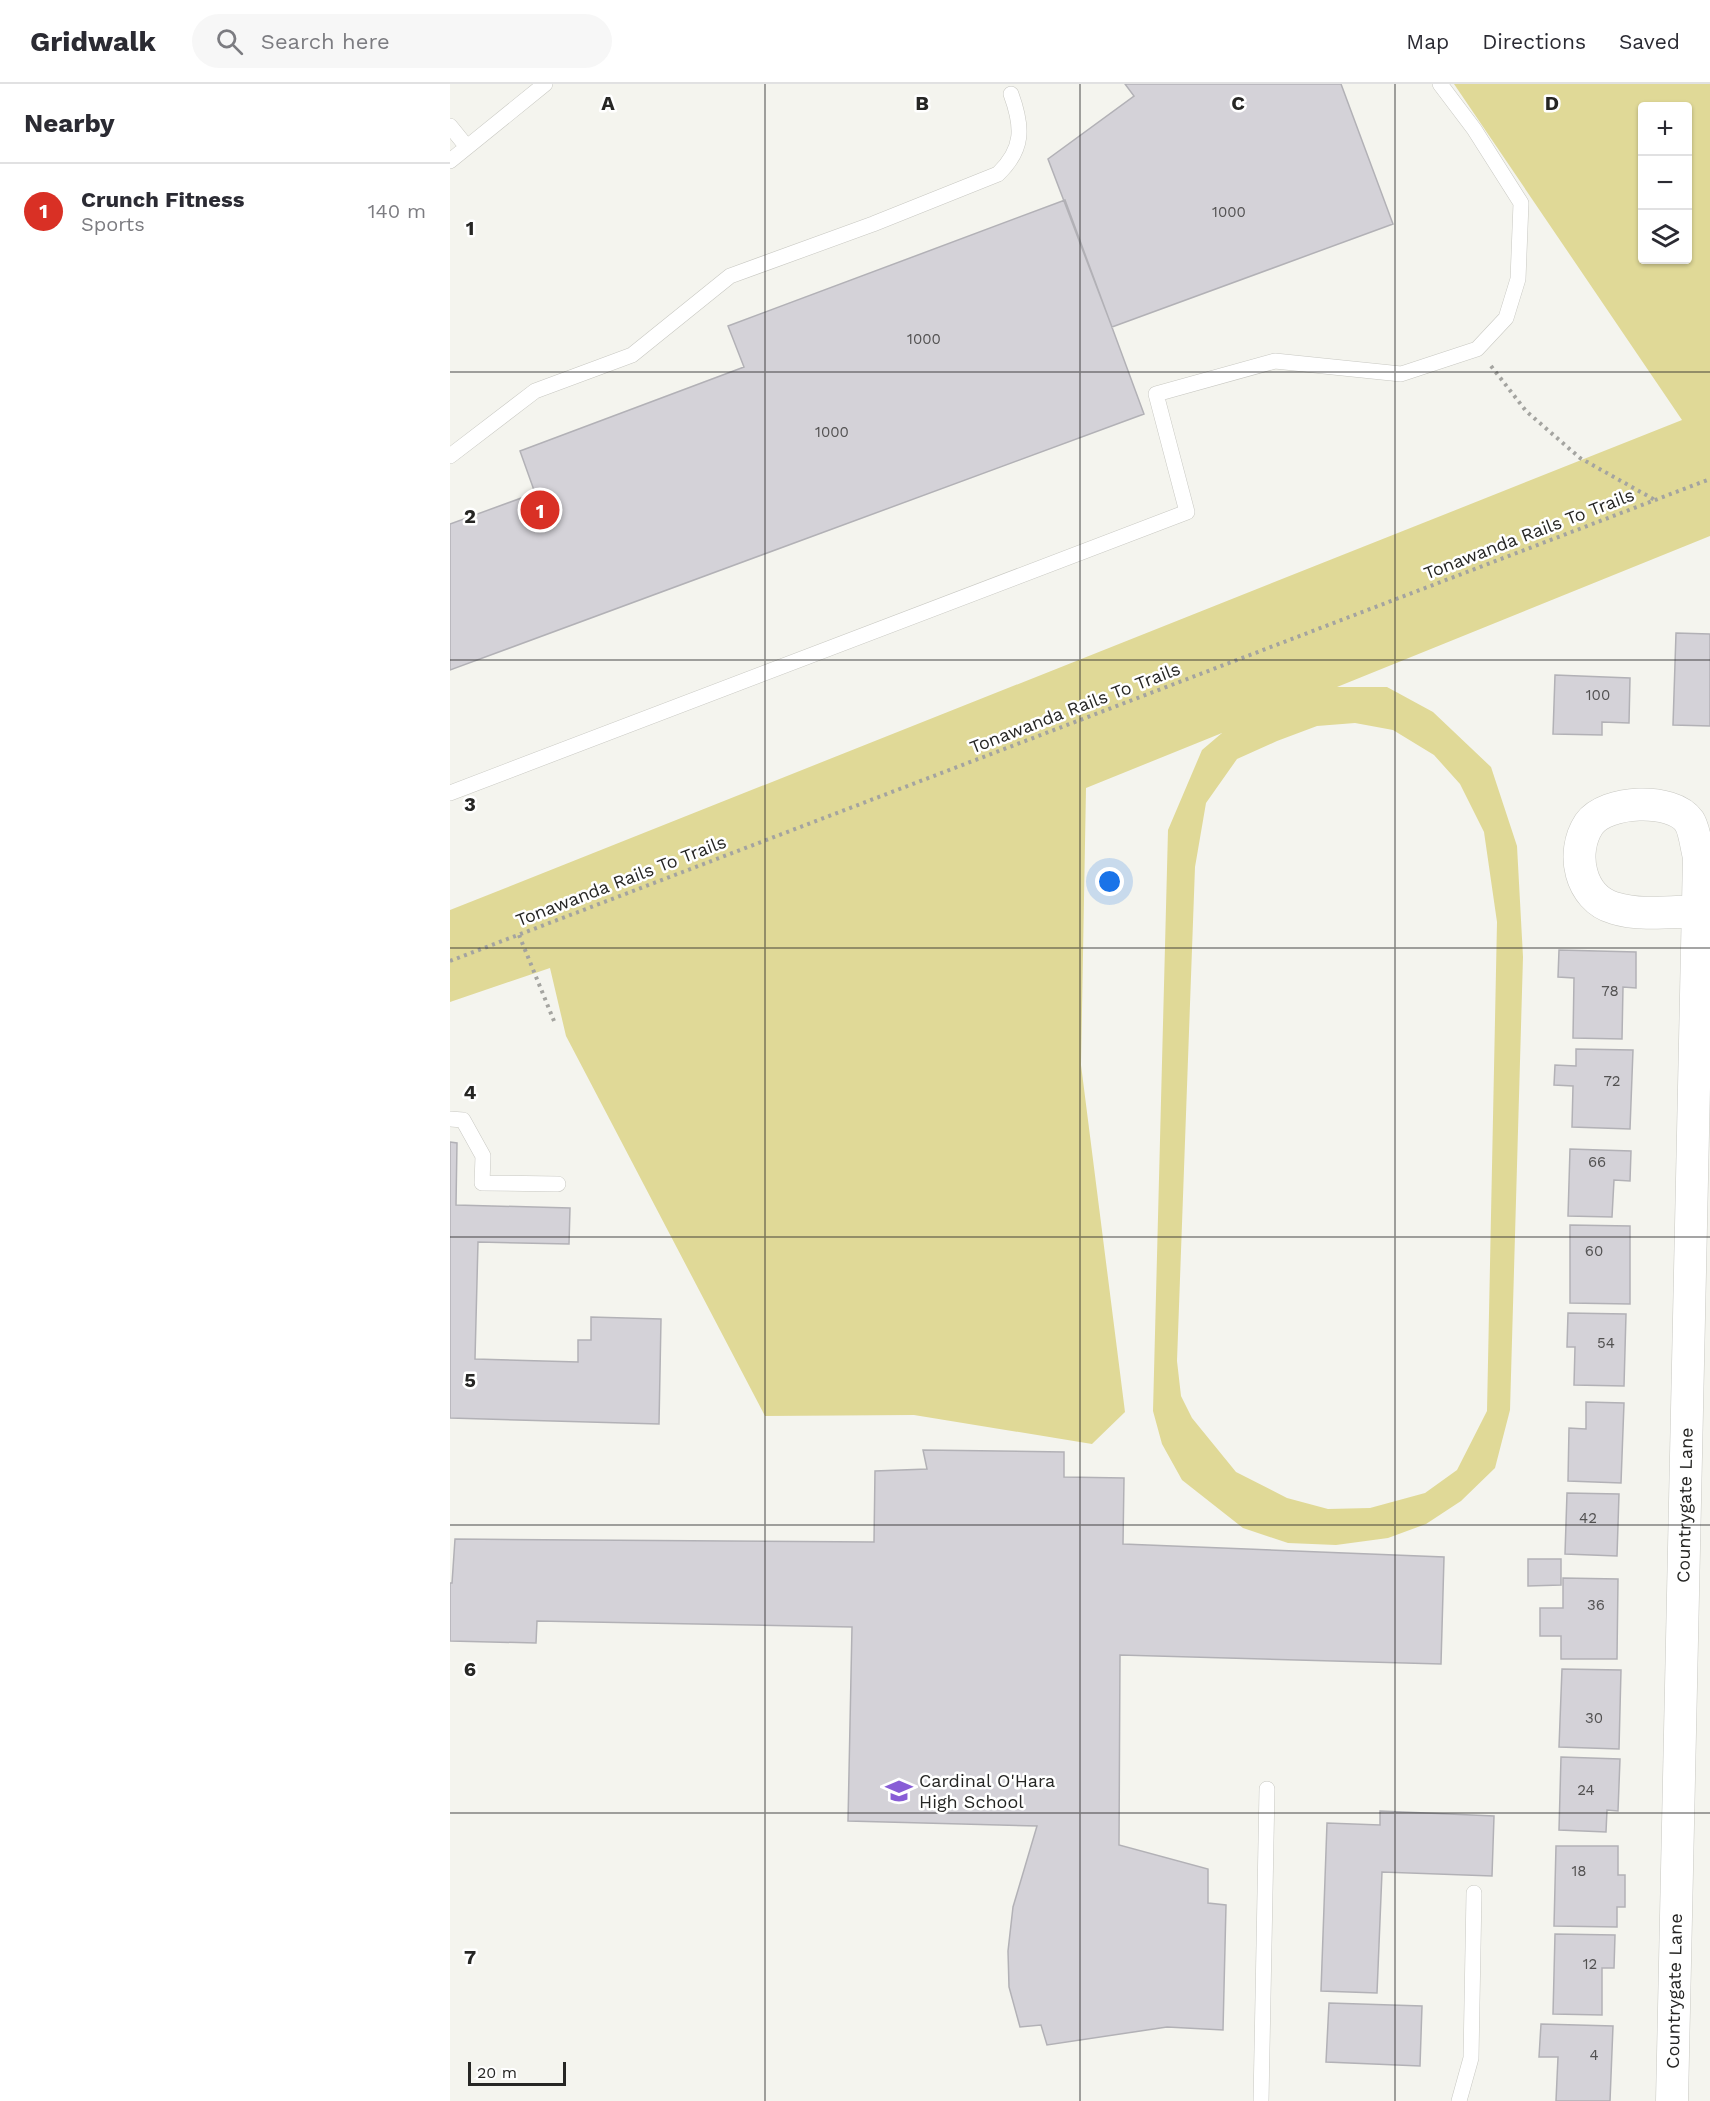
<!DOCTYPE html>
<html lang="en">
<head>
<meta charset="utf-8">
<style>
	body { margin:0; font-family:"Work Sans",sans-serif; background:#f7f7f7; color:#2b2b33 }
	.controls { position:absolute; right:18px; top:18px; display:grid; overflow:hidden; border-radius:6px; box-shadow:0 2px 4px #0004 }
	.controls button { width:54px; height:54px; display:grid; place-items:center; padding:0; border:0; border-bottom:2px solid #e1e1e2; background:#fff; color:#2b2b33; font:30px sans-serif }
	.scale { position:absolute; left:18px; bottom:15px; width:98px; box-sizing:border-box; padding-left:6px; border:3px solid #262624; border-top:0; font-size:16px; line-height:21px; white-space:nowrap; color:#262624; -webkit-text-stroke:4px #fff; paint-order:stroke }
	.you { position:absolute; left:660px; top:798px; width:21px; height:21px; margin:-15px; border:4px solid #fff; border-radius:50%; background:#1a73e8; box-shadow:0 0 0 9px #1a73e833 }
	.badge { display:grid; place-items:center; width:39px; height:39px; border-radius:50%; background:#d93025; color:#fff; font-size:20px; font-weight:700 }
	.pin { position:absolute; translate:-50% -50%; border:3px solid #fff; box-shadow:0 2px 6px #0006 }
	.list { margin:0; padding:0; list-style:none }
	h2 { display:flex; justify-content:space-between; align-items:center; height:78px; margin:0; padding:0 24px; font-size:26px }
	h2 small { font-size:20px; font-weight:400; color:#7c7c81 }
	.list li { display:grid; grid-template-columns:39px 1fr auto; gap:18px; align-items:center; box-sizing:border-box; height:96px; padding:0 24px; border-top:2px solid #e1e1e2 }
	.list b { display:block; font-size:22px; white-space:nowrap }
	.list p { margin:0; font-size:20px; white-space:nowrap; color:#7c7c81 }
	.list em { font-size:20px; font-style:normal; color:#7c7c81 }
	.icon { flex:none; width:33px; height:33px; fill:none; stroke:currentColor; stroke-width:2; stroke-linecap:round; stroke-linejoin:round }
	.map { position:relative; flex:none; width:1260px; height:2017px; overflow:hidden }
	header { display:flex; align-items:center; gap:36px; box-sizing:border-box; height:84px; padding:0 30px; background:#fff; border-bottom:2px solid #e1e1e2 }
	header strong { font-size:28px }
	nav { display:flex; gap:33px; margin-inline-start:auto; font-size:21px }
	.search { width:420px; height:54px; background:#f7f7f7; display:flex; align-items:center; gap:15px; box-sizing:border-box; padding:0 21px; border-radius:33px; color:#7c7c81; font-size:22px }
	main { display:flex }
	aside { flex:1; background:#fff }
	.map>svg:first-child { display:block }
	.green { fill:#e0d997; fill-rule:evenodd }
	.building { fill:#d4d2d8; stroke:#b2b1b6; stroke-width:1.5 }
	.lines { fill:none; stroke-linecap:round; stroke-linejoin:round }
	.lane-casing { stroke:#c8c8c2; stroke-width:16 }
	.street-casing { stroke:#c8c8c2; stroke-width:33 }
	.path { stroke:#a4a4a0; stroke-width:4; stroke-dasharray:3 4.5; stroke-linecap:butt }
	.lane { stroke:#fff; stroke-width:15 }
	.street { stroke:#fff; stroke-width:32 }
	.grid { fill:none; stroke:#262624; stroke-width:1.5; stroke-opacity:0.55 }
	.labels { text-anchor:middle; stroke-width:5; stroke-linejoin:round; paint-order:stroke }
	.number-label { font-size:15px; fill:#525151 }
	.street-label { font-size:18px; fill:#262624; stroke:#fff }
	.poi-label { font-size:18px; fill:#262624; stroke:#fff; text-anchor:start }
	.grid-label { font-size:20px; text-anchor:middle; font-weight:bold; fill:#262624; stroke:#fff; stroke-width:5; stroke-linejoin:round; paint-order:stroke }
</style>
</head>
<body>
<header>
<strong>Gridwalk</strong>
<div class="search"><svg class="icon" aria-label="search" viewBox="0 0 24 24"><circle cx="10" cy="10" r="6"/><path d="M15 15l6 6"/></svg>Search here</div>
<nav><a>Map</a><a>Directions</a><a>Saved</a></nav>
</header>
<main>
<aside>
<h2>Nearby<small></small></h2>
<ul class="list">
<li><span class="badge">1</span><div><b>Crunch Fitness</b><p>Sports</p></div><em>140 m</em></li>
</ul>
</aside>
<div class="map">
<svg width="1260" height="2017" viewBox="0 0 1260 2017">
	<rect width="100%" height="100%" fill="#f4f4ee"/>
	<path class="green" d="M1004,0H1260V452L887,603H937L983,628L1041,683L1067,762L1073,873L1060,1326L1045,1384L1011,1417L976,1440L938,1454L886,1461L838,1459L793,1444L732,1396L712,1360L703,1327L718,746L752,666L772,649L636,704L631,981L675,1328L642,1360L464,1331L315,1332L116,952L100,884L0,918V826L1232,336ZM1192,22H1238V176H1192ZM905,639L943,646L984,671L1010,700L1034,748L1047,838L1037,1327L1007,1386L975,1409L920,1424L878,1425L837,1414L786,1388L742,1334L731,1312L727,1277L745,783L756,719L787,675L827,657L867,642Z"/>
	<path class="building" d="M675,0H891L943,140L662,243L598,75L684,12Z
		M615,116L694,330L0,586V440L85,409L70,367L294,283L278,242Z
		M1226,549L1260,550V642L1223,641Z
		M1105,591L1180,594L1179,639L1152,638V651L1103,650Z
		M1109,866L1186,868V904L1173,903L1172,955L1123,954L1124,894L1108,893Z
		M1126,965L1183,966L1180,1045L1122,1043L1123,1002L1104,1001L1105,981L1126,982Z
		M0,1058L7,1059L6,1121L120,1124L119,1160L28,1158L25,1275L128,1278V1256H141V1233L211,1235L209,1340L0,1334Z
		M1120,1065L1181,1067L1180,1097L1164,1096L1162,1133L1118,1132Z
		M1120,1141L1180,1142V1220L1120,1219Z
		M1118,1229L1176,1230L1174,1302L1124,1301L1125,1263H1117Z
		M1136,1318L1174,1319L1171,1399L1118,1397L1119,1344L1136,1345Z
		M473,1366L614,1368V1393L674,1394L673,1460L994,1473L991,1580L670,1571L669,1761L758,1785V1819L776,1821L773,1946L717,1943L597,1961L591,1941L570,1943L559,1903L558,1867L563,1823L587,1742L398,1737L402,1543L87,1537L86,1559L0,1557V1499H2L5,1455L424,1458L425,1387L477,1385Z
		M1117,1409L1169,1410L1167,1472L1115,1470Z
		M1078,1475H1111V1501L1078,1502Z
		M1113,1494L1168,1495L1167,1575H1111V1552H1090V1524H1113Z
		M1112,1585L1171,1586L1169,1665L1109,1663Z
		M1111,1673L1170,1675L1168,1727L1157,1726L1156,1748L1109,1746Z
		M930,1727L1044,1732L1042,1792L932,1788L927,1909L871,1907L877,1739L930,1741Z
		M1106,1762H1168V1791H1175V1823H1167V1843L1104,1842Z
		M1105,1850L1165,1851L1164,1884H1152V1931L1103,1930Z
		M879,1919L972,1922L970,1982L876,1978Z
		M1091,1940L1163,1942L1160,2017H1106L1108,1973H1089Z"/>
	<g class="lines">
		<defs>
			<path id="lane" d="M0,42L17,63
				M0,77L95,0
				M0,372L85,307L182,271L280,192L423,140L548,90C574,65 573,43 561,10
				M0,709L737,428L706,310L825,277L951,290L1027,265L1056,234L1068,195L1071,119L1024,45L990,0
				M0,1035L13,1036L33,1072L32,1099L108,1100
				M811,2017L817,1705
				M1009,2017L1021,1974L1024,1809"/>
			<g id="street">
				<path id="s1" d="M1222,2017L1249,773C1246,763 1245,746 1239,737C1222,713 1156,716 1139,740C1120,769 1130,814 1164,824C1189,832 1220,828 1246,827"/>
			</g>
		</defs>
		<use href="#lane" class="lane-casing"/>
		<use href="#street" class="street-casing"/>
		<path class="path" d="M1041,282L1076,327L1130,374L1205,416
			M69,851L104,937
			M0,877L1260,395"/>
		<use href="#lane" class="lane"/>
		<use href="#street" class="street"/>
	</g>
	<path class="grid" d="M315,0V2017M630,0V2017M945,0V2017M0,288H1260M0,576H1260M0,864H1260M0,1153H1260M0,1441H1260M0,1729H1260"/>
	<defs>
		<symbol id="school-bare" viewBox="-9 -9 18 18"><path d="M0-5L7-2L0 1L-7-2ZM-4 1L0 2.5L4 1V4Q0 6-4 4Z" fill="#885dd6" stroke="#fff" stroke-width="2.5" paint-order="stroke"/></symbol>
	</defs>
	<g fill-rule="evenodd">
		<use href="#school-bare" x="430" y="1688" width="38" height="38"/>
	</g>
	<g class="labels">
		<g class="number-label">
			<text x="779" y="133">1000</text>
			<text x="474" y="260">1000</text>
			<text x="382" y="353">1000</text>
			<text x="1148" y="616">100</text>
			<text x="1160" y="912">78</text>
			<text x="1162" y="1002">72</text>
			<text x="1147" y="1083">66</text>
			<text x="1144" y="1172">60</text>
			<text x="1156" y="1264">54</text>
			<text x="1138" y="1439">42</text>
			<text x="1146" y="1526">36</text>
			<text x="1144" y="1639">30</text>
			<text x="1136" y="1711">24</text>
			<text x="1129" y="1792">18</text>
			<text x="1140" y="1885">12</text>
			<text x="1144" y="1976">4</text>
		</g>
		<g class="street-label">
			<text transform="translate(1079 450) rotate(-21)" y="6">Tonawanda Rails To Trails</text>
			<text transform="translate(625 624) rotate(-21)" y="6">Tonawanda Rails To Trails</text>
			<text transform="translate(171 797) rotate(-21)" y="6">Tonawanda Rails To Trails</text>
			<text dy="6" stroke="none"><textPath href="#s1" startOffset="596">Countrygate Lane</textPath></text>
			<text dy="6" stroke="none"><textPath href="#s1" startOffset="110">Countrygate Lane</textPath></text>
		</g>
		<g class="poi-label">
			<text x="469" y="1703">Cardinal O'Hara<tspan x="469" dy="21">High School</tspan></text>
		</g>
	</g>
	<g class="grid-label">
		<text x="158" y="26">A</text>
		<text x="472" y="26">B</text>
		<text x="788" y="26">C</text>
		<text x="1102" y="26">D</text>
		<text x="20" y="151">1</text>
		<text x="20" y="439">2</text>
		<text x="20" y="727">3</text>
		<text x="20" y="1015">4</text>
		<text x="20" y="1303">5</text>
		<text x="20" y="1592">6</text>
		<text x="20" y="1880">7</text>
	</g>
</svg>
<div class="controls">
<button>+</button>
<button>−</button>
<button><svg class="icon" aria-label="layers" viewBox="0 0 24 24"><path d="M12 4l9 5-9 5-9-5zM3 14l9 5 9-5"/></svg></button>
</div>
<div class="scale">20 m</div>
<div class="you"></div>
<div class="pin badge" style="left:90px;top:426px">1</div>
</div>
</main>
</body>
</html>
